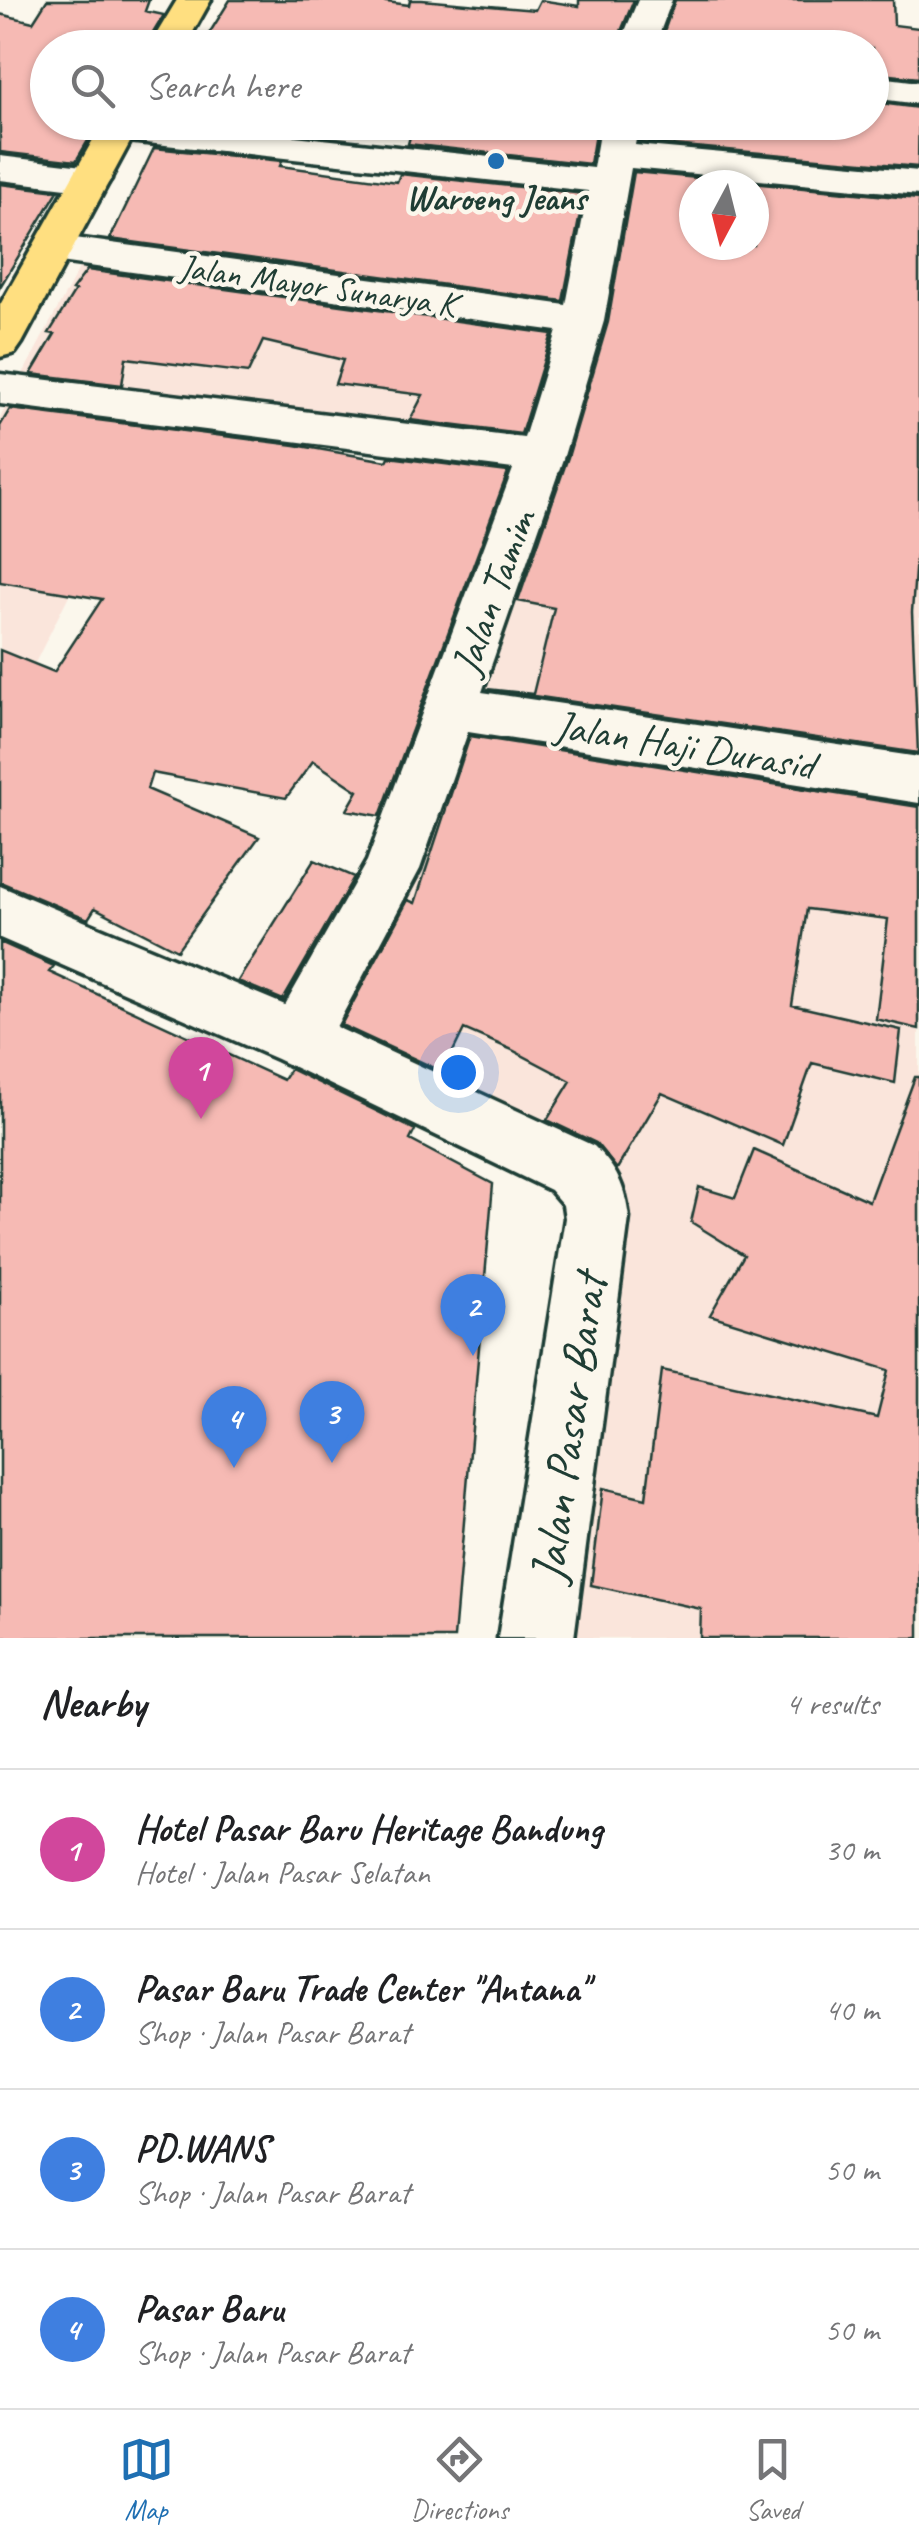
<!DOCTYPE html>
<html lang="en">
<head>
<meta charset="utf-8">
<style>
	body { margin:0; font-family:Caveat,sans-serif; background:#f6f6f6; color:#202124 }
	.compass { position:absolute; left:679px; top:170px; width:90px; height:90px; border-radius:50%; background:#fff; box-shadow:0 2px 8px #0004; rotate:187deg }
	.you { position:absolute; left:458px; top:1072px; width:35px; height:35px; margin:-25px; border:8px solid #fff; border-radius:50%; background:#1a73e8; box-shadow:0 0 0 15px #1a73e833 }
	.badge { display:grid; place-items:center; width:65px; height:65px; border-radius:50%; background:#1f6fb2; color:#fff; font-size:32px; font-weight:700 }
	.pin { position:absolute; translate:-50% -82px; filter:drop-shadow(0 2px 5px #0008) }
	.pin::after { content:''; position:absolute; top:52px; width:35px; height:30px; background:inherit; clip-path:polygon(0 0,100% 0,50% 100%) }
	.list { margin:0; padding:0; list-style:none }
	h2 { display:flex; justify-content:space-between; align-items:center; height:130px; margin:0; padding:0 40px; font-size:42px }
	h2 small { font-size:32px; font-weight:400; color:#757577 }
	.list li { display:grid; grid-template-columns:65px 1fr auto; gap:30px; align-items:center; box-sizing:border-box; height:160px; padding:0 40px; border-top:2px solid #e0e0e0 }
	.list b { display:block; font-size:38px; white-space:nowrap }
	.list p { margin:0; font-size:32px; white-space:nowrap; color:#757577 }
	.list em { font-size:32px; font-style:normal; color:#757577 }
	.icon { flex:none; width:55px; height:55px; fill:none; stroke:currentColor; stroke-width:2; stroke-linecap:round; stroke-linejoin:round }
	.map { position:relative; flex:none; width:919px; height:1638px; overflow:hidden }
	.search { position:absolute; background:#fff; box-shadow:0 2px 8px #0004; left:30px; right:30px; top:30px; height:110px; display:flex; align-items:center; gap:25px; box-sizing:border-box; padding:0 35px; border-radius:55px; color:#757577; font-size:38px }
	.sheet { height:770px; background:#fff }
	nav { display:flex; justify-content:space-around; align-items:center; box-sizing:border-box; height:140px; border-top:2px solid #e0e0e0; background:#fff; font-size:28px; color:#757577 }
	nav a { display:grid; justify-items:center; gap:5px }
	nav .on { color:#1f6fb2 }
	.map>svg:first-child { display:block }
	.built { fill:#fae5db; fill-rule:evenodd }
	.building { fill:#f6bab4; stroke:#1f3d34; stroke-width:2.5; fill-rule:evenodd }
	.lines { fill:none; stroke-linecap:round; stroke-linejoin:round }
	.minor-casing { stroke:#1f3d34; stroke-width:7 }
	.major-casing { stroke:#1f3d34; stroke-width:7 }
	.minor { fill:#fbf7ec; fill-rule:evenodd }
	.major { fill:#ffdf80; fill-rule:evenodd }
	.poi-dot { fill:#1f6fb2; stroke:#fbf7ec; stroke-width:4 }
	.labels { text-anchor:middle; stroke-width:9; stroke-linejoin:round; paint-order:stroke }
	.far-poi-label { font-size:35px; font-weight:bold; fill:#1f3d34; stroke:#fbf7ec }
	.far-street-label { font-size:35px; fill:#1f3d34; stroke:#fbf7ec }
	.street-label { font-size:42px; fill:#1f3d34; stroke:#fbf7ec }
	.near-street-label { font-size:50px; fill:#1f3d34; stroke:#fbf7ec }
</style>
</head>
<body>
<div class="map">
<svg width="919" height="1638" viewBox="0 0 919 1638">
	<rect width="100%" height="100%" fill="#fbf7ec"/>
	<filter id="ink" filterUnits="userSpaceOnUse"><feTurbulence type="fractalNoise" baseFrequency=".01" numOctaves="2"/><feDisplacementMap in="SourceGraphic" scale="20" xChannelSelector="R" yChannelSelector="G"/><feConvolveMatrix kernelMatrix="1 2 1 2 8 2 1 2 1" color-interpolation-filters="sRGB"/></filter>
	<g filter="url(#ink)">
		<path class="built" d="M633,169L919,192V1638H566L612,1162L330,1043L422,837L596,320ZM694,185H754V245H694Z
			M85,257L550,328L510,442L141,395L94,498L73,587L0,733V417Z"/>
		<path class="building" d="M47,0H149L145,11L164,15L144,48H48V122H90L80,138L89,139L76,161L0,152V14L33,22Z
			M230,0H372L409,5L410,0H422L535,10L540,0L579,6V0H634L614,48H200Z
			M675,0H893L894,25L919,28V78L872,73V48H658Z
			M872,102L919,108L918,167L639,142L643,122H872Z
			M414,122H597L590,164L408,144Z
			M154,148L282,161L280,166L397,182L400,174L584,194L563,301L110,239Z
			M634,172L919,199V516L912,612L918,753L487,689L533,694L554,608L518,601L568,457L608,322ZM694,185H754V245H694Z
			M0,184L58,191L0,287Z
			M87,270L552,334L521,434L410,420L423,395L335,384L343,360L263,341L248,373L126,358L122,385L31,374L55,334L49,333L75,291L72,290Z
			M10,409L295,445L387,461L389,457L508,472L380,816L347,810L358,791L313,761L286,798L152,773L147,789L259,837L177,950L95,908L88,919L0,882V650L54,672L102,599L0,582V426Z
			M470,736L919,807V1029L876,1019L888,919L807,909L792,1005L901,1030L895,1083L812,1063L783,1145L662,1093L617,1169L596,1143L547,1120L571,1081L510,1049L464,1029L443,1072L341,1025L408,900L415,903Z
			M314,860L354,877L283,1000L238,981Z
			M0,942L54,966L49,972L283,1080L290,1069L415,1130L410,1140L493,1184L454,1638H0Z
			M915,1077H919V1638H700L701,1609L591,1585L603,1488L646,1498L662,1370L877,1418L889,1370L710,1315L744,1255L691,1222L699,1187L735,1198L754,1150L869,1201Z"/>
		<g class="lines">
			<defs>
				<path id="minor" d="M638,0H672L654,48H618Z
					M872,76L919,82V104L872,98Z
					M104,122H165L593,168L601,122H639L635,145L919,171V195L631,168L604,321L564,456L482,692L919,757V803L468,732L420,869L336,1027L594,1146C617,1169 625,1186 629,1218L574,1638H498L565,1218L563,1205L550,1190L277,1059L0,938V886L285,1005L367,861L513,469L0,404V374L524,438L557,331L53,261L39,257L33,248L39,239L53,235L566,305L588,191L119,140L106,137L100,129Z
					M0,156L91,167L105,171L111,179L105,187L91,191L0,180Z"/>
				<path id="major" d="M177,0H211L184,48H148Z
					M103,122H141L22,343L15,353L0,357V305Z"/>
			</defs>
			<use href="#minor" class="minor-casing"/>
			<use href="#major" class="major-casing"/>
			<use href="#minor" class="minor"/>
			<use href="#major" class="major"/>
		</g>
	</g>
	<circle class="poi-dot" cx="496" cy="161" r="10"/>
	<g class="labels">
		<g class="far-poi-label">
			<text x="496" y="210">Waroeng Jeans</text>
		</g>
		<g class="far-street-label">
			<text transform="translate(318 285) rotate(8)" y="12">Jalan Mayor Sunarya K</text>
		</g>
		<g class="street-label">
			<text transform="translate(492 592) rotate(-70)" y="15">Jalan Tamim</text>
			<text transform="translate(685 744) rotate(9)" y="15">Jalan Haji Durasid</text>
		</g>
		<g class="near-street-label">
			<text transform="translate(567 1428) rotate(-82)" y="18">Jalan Pasar Barat</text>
		</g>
	</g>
</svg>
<svg class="compass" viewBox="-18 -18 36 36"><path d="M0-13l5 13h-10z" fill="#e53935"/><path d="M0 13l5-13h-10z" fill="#757577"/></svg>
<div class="you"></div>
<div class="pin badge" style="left:201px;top:1119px;background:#d1479c">1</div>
<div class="pin badge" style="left:473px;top:1356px;background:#3f7fe0">2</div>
<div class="pin badge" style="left:332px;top:1463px;background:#3f7fe0">3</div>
<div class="pin badge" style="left:234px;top:1468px;background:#3f7fe0">4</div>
<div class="search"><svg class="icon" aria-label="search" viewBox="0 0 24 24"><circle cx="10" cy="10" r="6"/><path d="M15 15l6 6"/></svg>Search here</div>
</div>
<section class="sheet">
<h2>Nearby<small>4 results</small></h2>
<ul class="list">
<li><span class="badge" style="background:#d1479c">1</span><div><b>Hotel Pasar Baru Heritage Bandung</b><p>Hotel · Jalan Pasar Selatan</p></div><em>30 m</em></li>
<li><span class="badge" style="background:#3f7fe0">2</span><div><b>Pasar Baru Trade Center &quot;Antana&quot;</b><p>Shop · Jalan Pasar Barat</p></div><em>40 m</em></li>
<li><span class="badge" style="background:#3f7fe0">3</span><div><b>PD.WANS</b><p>Shop · Jalan Pasar Barat</p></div><em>50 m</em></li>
<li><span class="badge" style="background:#3f7fe0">4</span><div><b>Pasar Baru</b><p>Shop · Jalan Pasar Barat</p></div><em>50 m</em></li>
</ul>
</section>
<nav>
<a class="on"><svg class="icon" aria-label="map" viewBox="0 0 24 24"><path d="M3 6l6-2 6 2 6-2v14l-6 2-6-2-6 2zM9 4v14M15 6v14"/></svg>Map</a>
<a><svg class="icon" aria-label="directions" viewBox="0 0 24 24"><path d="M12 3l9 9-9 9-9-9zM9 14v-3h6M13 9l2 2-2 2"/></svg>Directions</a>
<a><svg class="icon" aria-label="saved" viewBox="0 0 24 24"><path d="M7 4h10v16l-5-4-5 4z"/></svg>Saved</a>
</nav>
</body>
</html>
